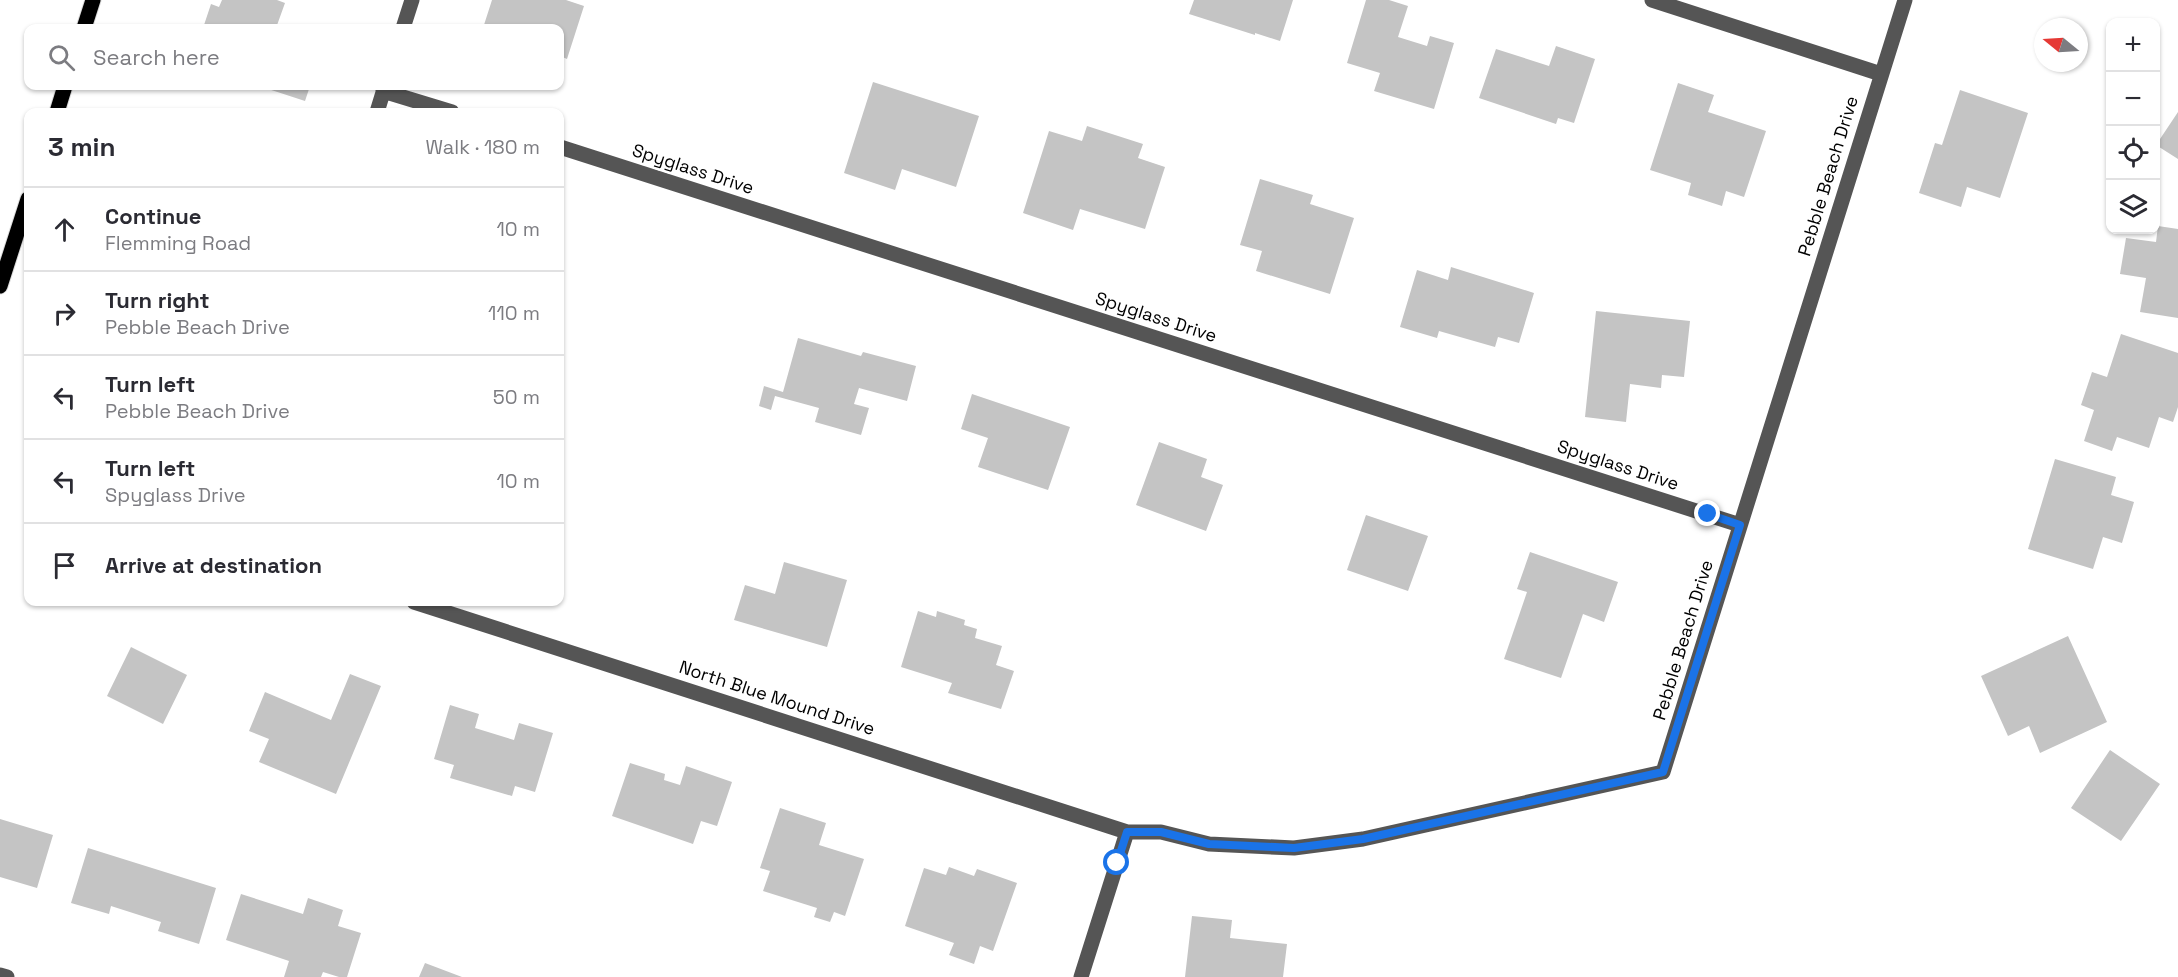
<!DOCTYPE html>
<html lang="en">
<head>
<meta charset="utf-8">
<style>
	body { margin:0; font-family:"Space Grotesk",sans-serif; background:#f2f2f3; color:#2b2b33 }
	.controls { position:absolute; right:18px; top:18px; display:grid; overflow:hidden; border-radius:12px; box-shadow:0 2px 4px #0004 }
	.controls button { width:54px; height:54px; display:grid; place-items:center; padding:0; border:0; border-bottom:2px solid #e1e1e2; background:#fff; color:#2b2b33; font:30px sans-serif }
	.compass { position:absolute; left:2034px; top:18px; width:54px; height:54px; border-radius:50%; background:#fff; box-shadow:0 2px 4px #0004; rotate:288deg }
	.stop { position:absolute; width:18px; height:18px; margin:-14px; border:4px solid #1a73e8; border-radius:50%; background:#fff }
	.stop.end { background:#1a73e8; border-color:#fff; box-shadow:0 2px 6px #0008 }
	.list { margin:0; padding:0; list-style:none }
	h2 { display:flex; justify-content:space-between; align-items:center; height:78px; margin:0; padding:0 24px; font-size:26px }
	h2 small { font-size:20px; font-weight:400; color:#7c7c81 }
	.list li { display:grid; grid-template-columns:39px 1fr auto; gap:18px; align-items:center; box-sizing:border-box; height:84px; padding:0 24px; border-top:2px solid #e1e1e2 }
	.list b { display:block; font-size:22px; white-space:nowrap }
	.list p { margin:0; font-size:20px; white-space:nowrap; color:#7c7c81 }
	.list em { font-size:20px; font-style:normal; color:#7c7c81 }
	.icon { flex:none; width:33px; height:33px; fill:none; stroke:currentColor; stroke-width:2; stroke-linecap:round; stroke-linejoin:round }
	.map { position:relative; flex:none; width:2178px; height:977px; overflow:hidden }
	.search { position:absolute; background:#fff; box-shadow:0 2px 4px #0004; left:24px; top:24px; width:540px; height:66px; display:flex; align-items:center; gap:15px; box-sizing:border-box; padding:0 21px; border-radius:12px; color:#7c7c81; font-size:22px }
	.panel { position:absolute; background:#fff; box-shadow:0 2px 4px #0004; left:24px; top:108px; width:540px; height:498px; border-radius:12px }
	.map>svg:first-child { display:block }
	.building { fill:#c4c4c4 }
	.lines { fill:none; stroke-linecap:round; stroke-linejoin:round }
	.major-casing { stroke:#dbdbdb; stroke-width:17 }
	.minor { stroke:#555; stroke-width:15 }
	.major { stroke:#000; stroke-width:15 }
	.route { stroke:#1a73e8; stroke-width:8 }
	.labels { text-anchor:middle; stroke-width:4.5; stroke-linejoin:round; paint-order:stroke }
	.street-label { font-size:18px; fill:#000; stroke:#fff }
</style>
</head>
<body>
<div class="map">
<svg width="2178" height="977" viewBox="0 0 2178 977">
	<rect width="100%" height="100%" fill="#fff"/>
	<path class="building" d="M222,0H277L285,3L276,28H203L211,4L219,7Z
		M492,0H566L584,6L567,59L560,56V28H483Z
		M1194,0H1293L1280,41L1255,33V35L1189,14Z
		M1366,0H1389L1408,6L1398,37L1427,46L1430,36L1454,43L1434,109L1374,91L1380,73L1347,63Z
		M1556,46L1595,59L1574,123L1558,118L1556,124L1479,98L1496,49L1549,66Z
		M873,82L979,116L956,187L902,169L895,190L844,173Z
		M1678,83L1714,95L1708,112L1766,131L1744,197L1726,191L1722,206L1688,195L1691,183L1650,170Z
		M259,86H310L305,101Z
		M1960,90L2028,113L2000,198L1967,187L1961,207L1919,193L1935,143L1942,145Z
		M2178,112V159L2156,145Z
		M1087,126L1143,144L1138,158L1165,167L1145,229L1080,209L1073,230L1023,213L1049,131L1082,141Z
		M1260,179L1313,195L1310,204L1354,218L1330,294L1256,271L1262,251L1240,245Z
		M2158,226L2178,229V318L2140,312L2146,278L2120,274L2126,238L2156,242Z
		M1451,267L1534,293L1519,343L1498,337L1495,347L1439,331L1437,338L1400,327L1417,270L1448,280Z
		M1596,311L1690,321L1684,377L1662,375L1661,388L1630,384L1626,422L1585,417Z
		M2121,334L2178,353V407L2173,422L2159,417L2149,448L2117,437L2112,451L2084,441L2094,410L2081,405L2092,372L2107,377Z
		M798,338L861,356L863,352L916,366L907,401L859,388L854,404L869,408L861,435L815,422L819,408L775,396L771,410L759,406L764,386L783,392Z
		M972,394L1070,427L1048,490L978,467L988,438L961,429Z
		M1159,442L1207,459L1201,477L1223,485L1206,531L1136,505Z
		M2055,459L2116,477L2111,495L2134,502L2122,543L2103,537L2093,569L2028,549Z
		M1366,515L1428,536L1408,591L1347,570Z
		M1530,552L1618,582L1604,622L1583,614L1561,678L1504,659L1527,592L1517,589Z
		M784,562L847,580L827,647L734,620L745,585L775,594Z
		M918,611L936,617L937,611L965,620L964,625L977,629L975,638L1002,646L996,665L1014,671L1001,709L948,693L952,683L901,667Z
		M2068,636L2107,722L2040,753L2029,726L2008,736L1981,676Z
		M131,647L187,675L163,724L107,696Z
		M350,674L381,686L336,794L259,762L269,739L249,731L265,692L331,720Z
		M450,705L479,714L475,728L514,740L519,723L553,733L535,792L515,786L512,796L450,778L454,765L434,759Z
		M2110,750L2160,784L2121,841L2071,808Z
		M630,763L665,774L664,780L680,785L686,766L732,782L717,826L701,821L693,844L612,816Z
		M780,808L826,823L819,845L864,859L845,916L834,912L830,922L814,917L817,908L763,891L770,871L760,868Z
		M0,819L53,835L37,888L0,877Z
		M88,848L216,888L199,944L158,931L161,922L111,906L109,914L71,903Z
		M949,867L974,876L977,869L1017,883L993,951L980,946L974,964L949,955L954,943L905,926L924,868L946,875Z
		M241,894L303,914L308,898L343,910L338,926L361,933L347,977H339L323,972L321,977H284L289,961L226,940Z
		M1192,916L1232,920L1230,938L1287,944L1283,977H1185Z
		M425,963L462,977H419Z"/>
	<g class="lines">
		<defs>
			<path id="major" d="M84,28L93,0
				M57,112L65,86
				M0,286L28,199"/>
		</defs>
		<use href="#major" class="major-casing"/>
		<path class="minor" d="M1652,0L1881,74
			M403,28L412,0
			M383,91L452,112
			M377,112L385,86
			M560,147L1740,525
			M414,602L1127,832H1161L1209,844L1294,848L1363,839L1663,772L1905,0
			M0,975L7,977
			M1081,977L1127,832"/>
		<use href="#major" class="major"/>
	</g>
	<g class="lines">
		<path class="route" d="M1117,863L1127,832H1161L1209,844L1294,848L1363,839L1663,772L1740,525L1708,514"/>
	</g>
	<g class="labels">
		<g class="street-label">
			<text transform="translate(693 169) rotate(18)" y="6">Spyglass Drive</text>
			<text transform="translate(1828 176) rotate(-73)" y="6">Pebble Beach Drive</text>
			<text transform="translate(1156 317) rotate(18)" y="6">Spyglass Drive</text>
			<text transform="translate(1618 465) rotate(18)" y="6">Spyglass Drive</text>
			<text transform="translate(1683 640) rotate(-73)" y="6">Pebble Beach Drive</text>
			<text transform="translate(777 698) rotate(18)" y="6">North Blue Mound Drive</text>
		</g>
	</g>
</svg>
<div class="controls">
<button>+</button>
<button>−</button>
<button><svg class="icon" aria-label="locate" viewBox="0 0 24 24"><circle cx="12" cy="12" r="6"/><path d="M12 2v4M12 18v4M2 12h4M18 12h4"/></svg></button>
<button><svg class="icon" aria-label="layers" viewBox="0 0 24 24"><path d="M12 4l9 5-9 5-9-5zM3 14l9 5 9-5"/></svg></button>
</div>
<svg class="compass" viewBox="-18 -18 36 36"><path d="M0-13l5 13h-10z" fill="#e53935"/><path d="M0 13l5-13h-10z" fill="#7c7c81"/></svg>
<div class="stop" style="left:1117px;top:863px"></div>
<div class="stop end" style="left:1708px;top:514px"></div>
<div class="search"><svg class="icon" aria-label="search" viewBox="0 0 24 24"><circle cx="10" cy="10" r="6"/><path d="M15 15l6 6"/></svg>Search here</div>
<section class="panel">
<h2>3 min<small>Walk · 180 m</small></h2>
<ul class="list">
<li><svg class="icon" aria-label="ahead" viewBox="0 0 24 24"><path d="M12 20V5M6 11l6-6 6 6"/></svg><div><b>Continue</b><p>Flemming Road</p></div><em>10 m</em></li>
<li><svg class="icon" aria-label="right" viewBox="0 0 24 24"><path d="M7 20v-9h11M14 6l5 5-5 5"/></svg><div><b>Turn right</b><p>Pebble Beach Drive</p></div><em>110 m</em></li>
<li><svg class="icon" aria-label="left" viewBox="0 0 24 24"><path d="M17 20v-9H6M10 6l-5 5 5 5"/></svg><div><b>Turn left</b><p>Pebble Beach Drive</p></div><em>50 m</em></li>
<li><svg class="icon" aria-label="left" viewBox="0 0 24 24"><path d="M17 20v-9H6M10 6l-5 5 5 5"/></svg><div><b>Turn left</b><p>Spyglass Drive</p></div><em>10 m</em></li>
<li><svg class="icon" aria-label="arrive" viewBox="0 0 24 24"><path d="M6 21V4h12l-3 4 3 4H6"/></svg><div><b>Arrive at destination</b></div></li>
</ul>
</section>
</div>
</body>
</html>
